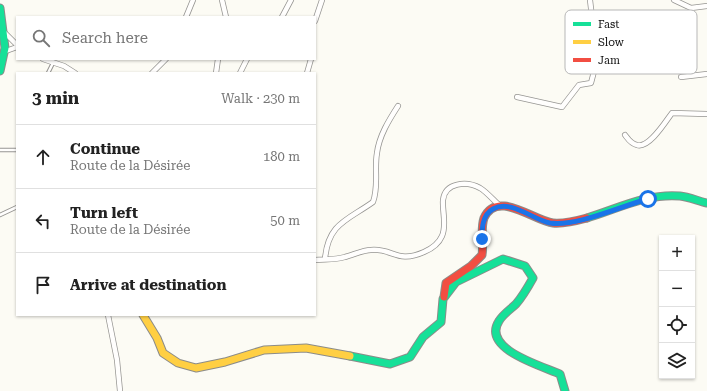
<!DOCTYPE html>
<html lang="en">
<head>
<meta charset="utf-8">
<style>
	body { margin:0; font-family:"Roboto Serif",serif; background:#f2f2f2; color:#222 }
	.controls { position:absolute; right:12px; bottom:12px; display:grid; overflow:hidden; border-radius:0px; box-shadow:0 1px 3px #0004 }
	.controls button { width:36px; height:36px; display:grid; place-items:center; padding:0; border:0; border-bottom:1px solid #e0e0e0; background:#fff; color:#222; font:20px sans-serif }
	.stop { position:absolute; width:12px; height:12px; margin:-9px; border:3px solid #1a73e8; border-radius:50%; background:#fff }
	.stop.end { background:#1a73e8; border-color:#fff; box-shadow:0 1px 4px #0008 }
	.list { margin:0; padding:0; list-style:none }
	h2 { display:flex; justify-content:space-between; align-items:center; height:52px; margin:0; padding:0 16px; font-size:17px }
	h2 small { font-size:13px; font-weight:400; color:#767676 }
	.list li { display:grid; grid-template-columns:26px 1fr auto; gap:12px; align-items:center; box-sizing:border-box; height:64px; padding:0 16px; border-top:1px solid #e0e0e0 }
	.list b { display:block; font-size:15px; white-space:nowrap }
	.list p { margin:0; font-size:13px; white-space:nowrap; color:#767676 }
	.list em { font-size:13px; font-style:normal; color:#767676 }
	.icon { flex:none; width:22px; height:22px; fill:none; stroke:currentColor; stroke-width:2; stroke-linecap:round; stroke-linejoin:round }
	.map { position:relative; flex:none; width:707px; height:391px; overflow:hidden }
	.search { position:absolute; background:#fff; box-shadow:0 1px 3px #0004; left:16px; top:16px; width:300px; height:44px; display:flex; align-items:center; gap:10px; box-sizing:border-box; padding:0 14px; border-radius:0px; color:#767676; font-size:15px }
	.panel { position:absolute; background:#fff; box-shadow:0 1px 3px #0004; left:16px; top:72px; width:300px; height:244px; border-radius:0px }
	.map>svg:first-child { display:block }
	.lines { fill:none; stroke-linecap:round; stroke-linejoin:round }
	.lane-casing { stroke:#969592; stroke-width:4.5 }
	.street-casing { stroke:#969592; stroke-width:6 }
	.fast-casing { stroke:#8c8c89; stroke-width:9 }
	.slow-casing { stroke:#8c8c89; stroke-width:9 }
	.jam-casing { stroke:#8c8c89; stroke-width:9 }
	.lane { stroke:#fffefd; stroke-width:2.5 }
	.street { stroke:#fffefd; stroke-width:4.5 }
	.fast { stroke:#16e098; stroke-width:7 }
	.slow { stroke:#ffcf43; stroke-width:7 }
	.jam { stroke:#f24e42; stroke-width:7 }
	.route { stroke:#1a73e8; stroke-width:5 }
	.key { fill:#fff; stroke:#b7b7b7; stroke-width:1 }
	.key-label { font-size:11px; fill:#0f0f0f }
</style>
</head>
<body>
<div class="map">
<svg width="707" height="391" viewBox="0 0 707 391">
	<rect width="100%" height="100%" fill="#fcfbf4"/>
	<g class="lines">
		<defs>
			<path id="lane" d="M48,73L53,63
				M0,150H17
				M0,215L17,207"/>
			<path id="street" d="M222,0L226,17
				M674,0L691,8L707,6
				M186,17L193,0
				M282,17L291,0
				M315,21L322,0
				M5,33L17,45
				M6,51L17,47
				M43,59L64,66L75,73
				M152,73L166,59
				M216,73L218,59
				M240,73L247,59
				M307,73L311,59
				M681,77L707,74
				M517,97L562,107L579,85L591,83L597,60L590,0
				M625,135C628,139 631,144 637,145C649,149 666,121 672,113L707,114
				M325,259C328,223 348,220 373,202C379,186 374,170 377,153C379,136 389,120 398,106
				M315,260C325,259 335,260 345,257C353,255 363,250 371,250C393,248 397,264 424,252C431,249 439,243 442,236C447,225 442,211 443,200C445,182 467,181 480,188C487,192 494,201 500,206
				M108,315L117,360L120,391"/>
			<path id="fast" d="M0,8L5,48L0,71
				M587,218C617,209 647,193 680,196C689,197 698,201 707,203
				M350,356L390,364L410,357L423,337L441,322L443,299L456,282L503,259L525,266L533,278C528,287 523,296 516,304C511,309 503,314 499,321C481,349 542,366 560,374L565,391"/>
			<path id="slow" d="M143,315L157,338L163,353L178,363L196,368L225,362L264,350L306,348L350,356"/>
			<path id="jam" d="M444,297L446,283L471,266L482,255C484,243 480,230 484,218C497,189 534,221 553,223C564,224 576,221 587,218"/>
		</defs>
		<use href="#lane" class="lane-casing"/>
		<use href="#street" class="street-casing"/>
		<use href="#fast" class="fast-casing"/>
		<use href="#slow" class="slow-casing"/>
		<use href="#jam" class="jam-casing"/>
		<use href="#lane" class="lane"/>
		<use href="#street" class="street"/>
		<use href="#fast" class="fast"/>
		<use href="#slow" class="slow"/>
		<use href="#jam" class="jam"/>
	</g>
	<g class="lines">
		<path class="route" d="M482,239C482,229 482,215 493,209C511,199 533,220 550,223C577,227 621,206 648,199"/>
	</g>
	<rect x="565" y="10" width="132" height="64" rx="6" class="key"/>
	<rect x="573" y="22" width="18" height="4" fill="#16e098"/>
	<rect x="573" y="40" width="18" height="4" fill="#ffcf43"/>
	<rect x="573" y="58" width="18" height="4" fill="#f24e42"/>
	<g class="key-label">
		<text x="598" y="28">Fast</text>
		<text x="598" y="46">Slow</text>
		<text x="598" y="64">Jam</text>
	</g>
</svg>
<div class="controls">
<button>+</button>
<button>−</button>
<button><svg class="icon" aria-label="locate" viewBox="0 0 24 24"><circle cx="12" cy="12" r="6"/><path d="M12 2v4M12 18v4M2 12h4M18 12h4"/></svg></button>
<button><svg class="icon" aria-label="layers" viewBox="0 0 24 24"><path d="M12 4l9 5-9 5-9-5zM3 14l9 5 9-5"/></svg></button>
</div>
<div class="stop" style="left:648px;top:199px"></div>
<div class="stop end" style="left:482px;top:239px"></div>
<div class="search"><svg class="icon" aria-label="search" viewBox="0 0 24 24"><circle cx="10" cy="10" r="6"/><path d="M15 15l6 6"/></svg>Search here</div>
<section class="panel">
<h2>3 min<small>Walk · 230 m</small></h2>
<ul class="list">
<li><svg class="icon" aria-label="ahead" viewBox="0 0 24 24"><path d="M12 20V5M6 11l6-6 6 6"/></svg><div><b>Continue</b><p>Route de la Désirée</p></div><em>180 m</em></li>
<li><svg class="icon" aria-label="left" viewBox="0 0 24 24"><path d="M17 20v-9H6M10 6l-5 5 5 5"/></svg><div><b>Turn left</b><p>Route de la Désirée</p></div><em>50 m</em></li>
<li><svg class="icon" aria-label="arrive" viewBox="0 0 24 24"><path d="M6 21V4h12l-3 4 3 4H6"/></svg><div><b>Arrive at destination</b></div></li>
</ul>
</section>
</div>
</body>
</html>
